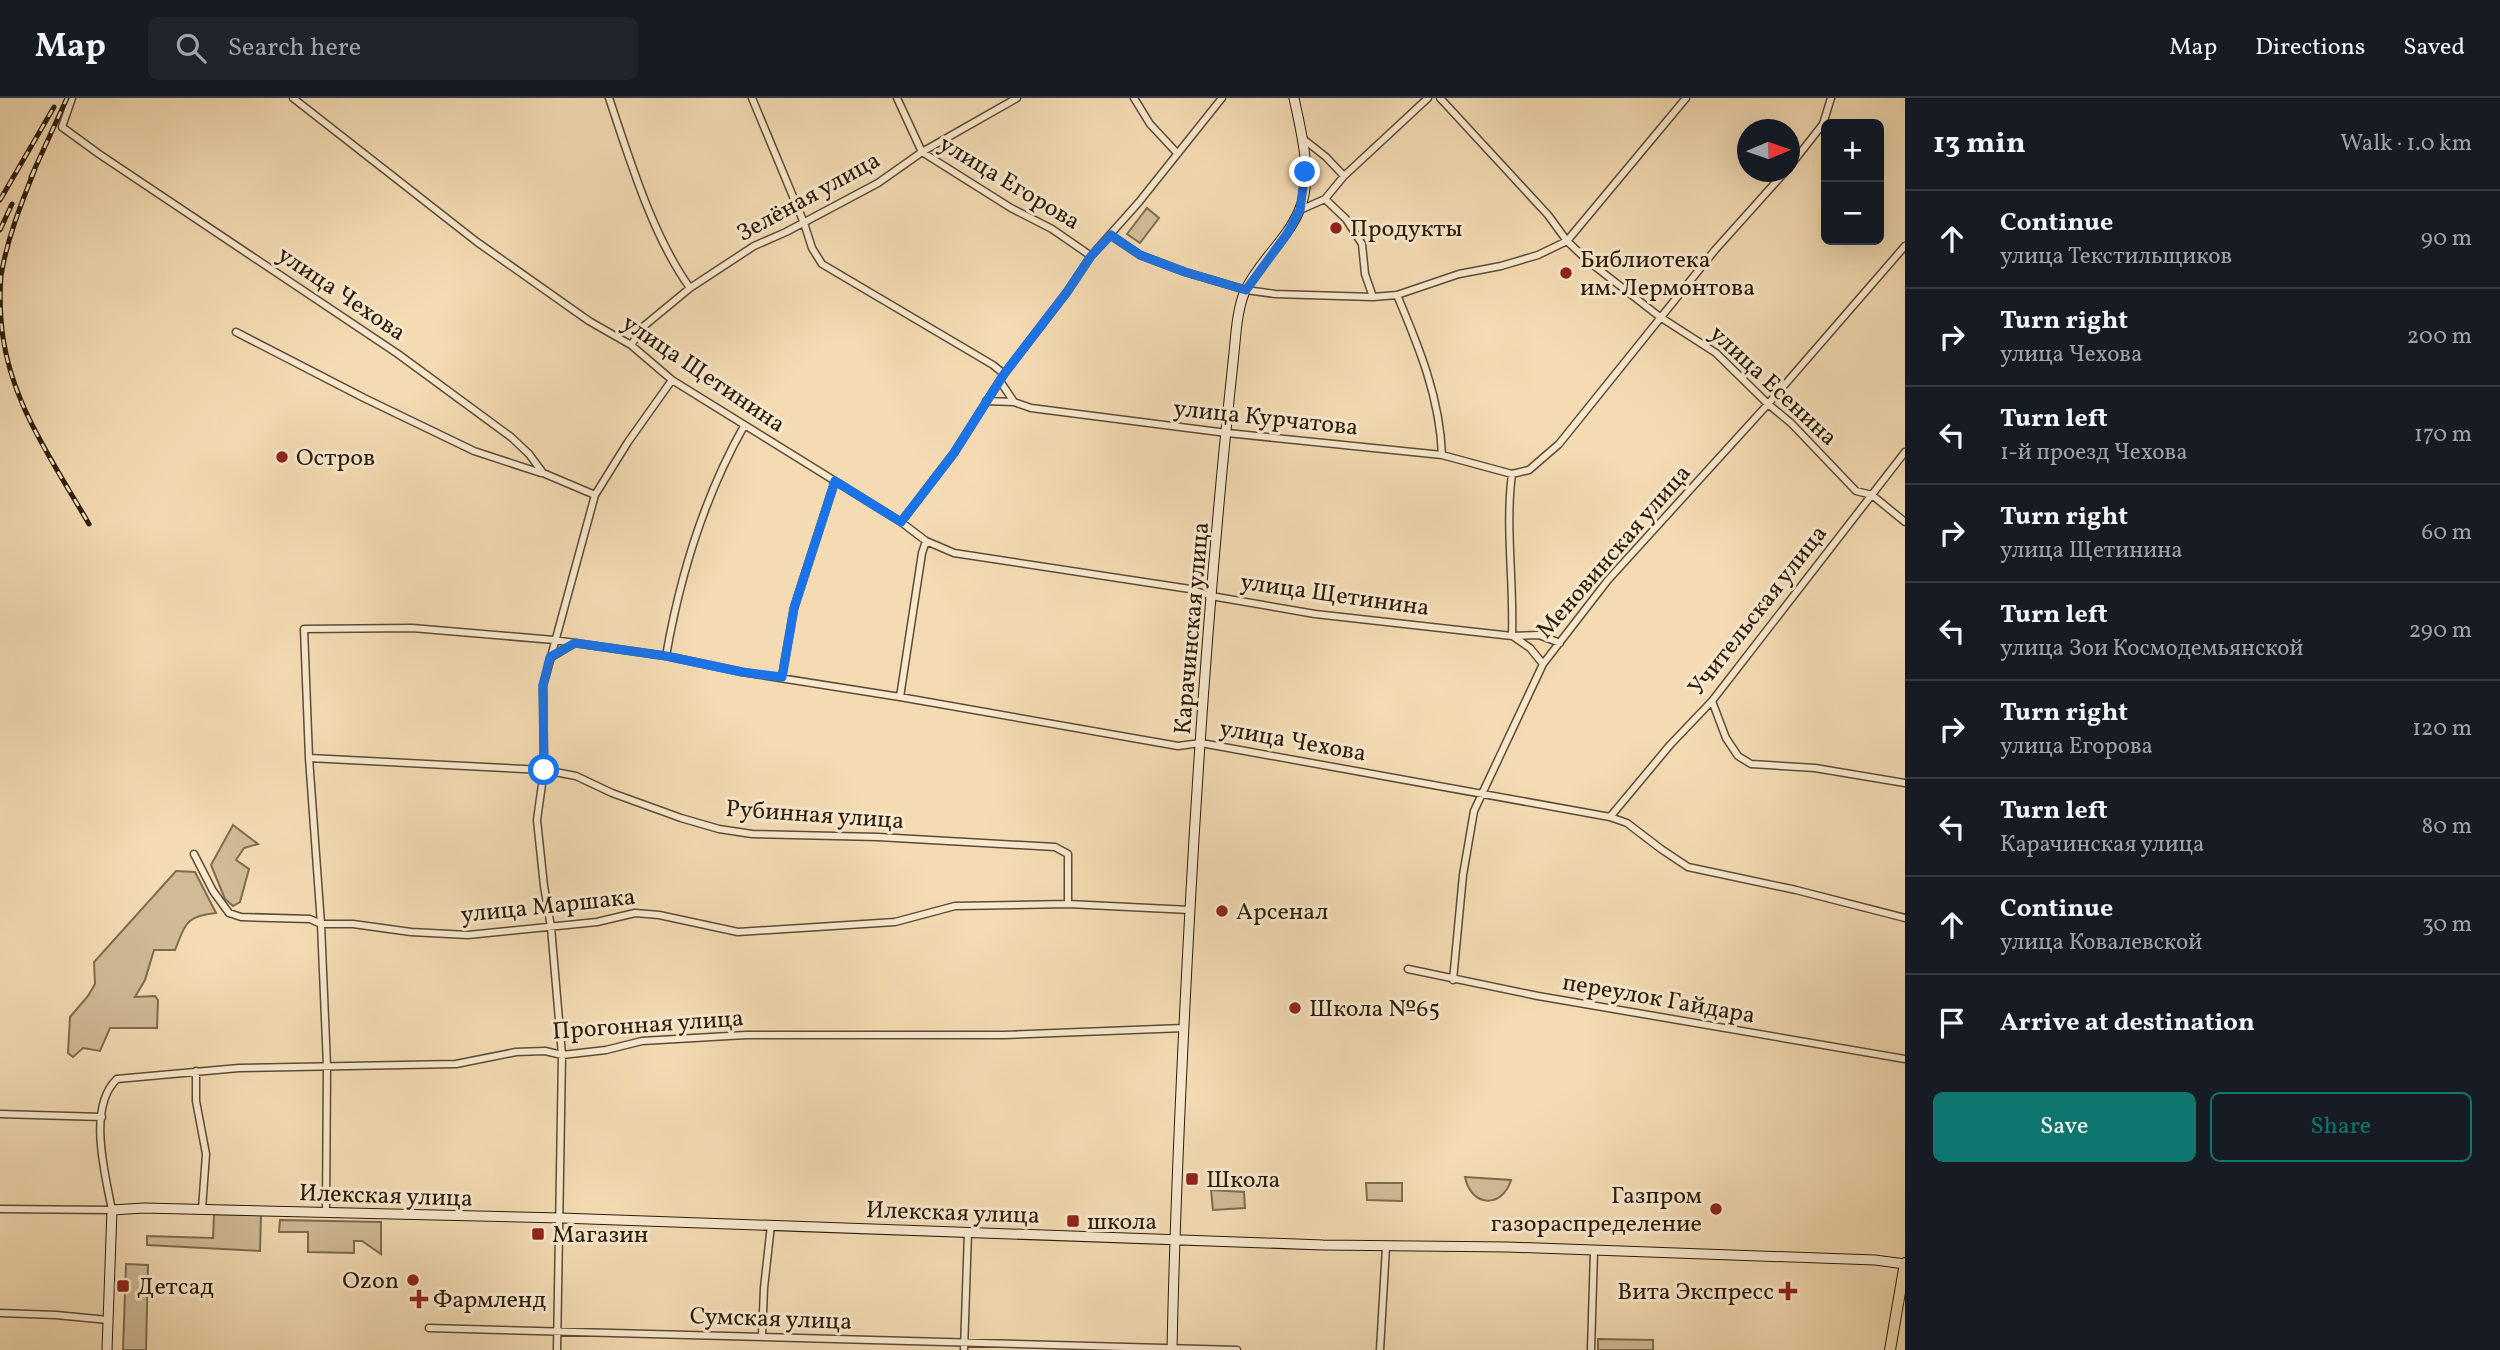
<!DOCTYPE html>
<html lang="en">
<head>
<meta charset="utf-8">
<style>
	body { margin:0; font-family:Vollkorn,serif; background:#20242c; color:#f1f3f6 }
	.controls { position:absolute; right:21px; top:21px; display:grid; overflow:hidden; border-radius:10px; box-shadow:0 7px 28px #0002 }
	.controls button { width:63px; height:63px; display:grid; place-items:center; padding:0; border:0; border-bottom:2px solid #363941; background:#171b24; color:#f1f3f6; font:35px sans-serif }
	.compass { position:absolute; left:1737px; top:21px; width:63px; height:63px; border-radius:50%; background:#171b24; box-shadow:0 7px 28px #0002; rotate:88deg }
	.stop { position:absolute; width:21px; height:21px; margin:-16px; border:5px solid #1a73e8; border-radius:50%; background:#fff }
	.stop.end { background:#1a73e8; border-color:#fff; box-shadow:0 2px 7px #0008 }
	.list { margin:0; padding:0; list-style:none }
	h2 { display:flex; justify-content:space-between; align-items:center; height:91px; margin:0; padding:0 28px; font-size:30px }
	h2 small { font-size:23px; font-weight:400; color:#9ea1a6 }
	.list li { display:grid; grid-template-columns:46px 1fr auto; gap:21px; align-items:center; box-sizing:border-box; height:98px; padding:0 28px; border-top:2px solid #363941 }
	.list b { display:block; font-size:26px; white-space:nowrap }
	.list p { margin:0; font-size:23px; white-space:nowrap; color:#9ea1a6 }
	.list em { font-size:23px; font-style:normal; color:#9ea1a6 }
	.actions { display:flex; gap:14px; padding:21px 28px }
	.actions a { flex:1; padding:16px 0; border:2px solid #0f766e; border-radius:10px; text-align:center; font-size:24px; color:#0f766e }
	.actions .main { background:#0f766e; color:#fff }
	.icon { flex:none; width:38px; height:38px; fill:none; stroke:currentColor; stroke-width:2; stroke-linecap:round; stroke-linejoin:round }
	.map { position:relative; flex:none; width:1905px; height:1252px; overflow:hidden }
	header { display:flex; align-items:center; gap:42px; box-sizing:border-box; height:98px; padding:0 35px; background:#171b24; border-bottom:2px solid #363941 }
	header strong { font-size:33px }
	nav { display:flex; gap:38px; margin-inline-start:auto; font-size:24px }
	.search { width:490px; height:63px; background:#20242c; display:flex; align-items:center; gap:18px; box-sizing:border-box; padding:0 24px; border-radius:10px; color:#9ea1a6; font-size:26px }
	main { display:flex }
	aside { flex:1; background:#171b24 }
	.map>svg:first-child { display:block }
	.green { fill:#d1bb96; stroke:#7d6c50; stroke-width:2 }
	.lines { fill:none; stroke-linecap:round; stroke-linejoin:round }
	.street-casing { stroke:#5c4c35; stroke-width:9 }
	.secondary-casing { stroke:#291d0b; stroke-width:11 }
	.primary-casing { stroke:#291d0b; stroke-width:12 }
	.street { stroke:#f8e8ce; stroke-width:6 }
	.secondary { stroke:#f8e8ce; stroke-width:9 }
	.primary { stroke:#f4dbb3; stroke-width:10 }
	.rail-casing { stroke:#291d0b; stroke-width:5 }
	.rail { stroke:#f8e8ce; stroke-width:2.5; stroke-dasharray:8; stroke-linecap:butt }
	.route { stroke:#1a73e8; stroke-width:9 }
	.poi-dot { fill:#8f2418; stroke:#f8e8ce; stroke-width:2.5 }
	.labels { text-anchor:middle; stroke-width:6; stroke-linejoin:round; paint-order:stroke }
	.street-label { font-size:24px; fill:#291d0b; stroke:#f8e8ce }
	.poi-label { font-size:24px; fill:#291d0b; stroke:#f8e8ce; text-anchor:start }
</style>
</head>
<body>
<header>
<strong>Map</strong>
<div class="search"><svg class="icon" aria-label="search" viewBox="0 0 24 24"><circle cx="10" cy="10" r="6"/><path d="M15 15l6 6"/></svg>Search here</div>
<nav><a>Map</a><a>Directions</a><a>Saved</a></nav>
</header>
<main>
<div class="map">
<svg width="1905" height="1252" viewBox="0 0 1905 1252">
	<rect width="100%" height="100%" fill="#f4dbb3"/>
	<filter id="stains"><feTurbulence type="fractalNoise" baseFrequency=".00286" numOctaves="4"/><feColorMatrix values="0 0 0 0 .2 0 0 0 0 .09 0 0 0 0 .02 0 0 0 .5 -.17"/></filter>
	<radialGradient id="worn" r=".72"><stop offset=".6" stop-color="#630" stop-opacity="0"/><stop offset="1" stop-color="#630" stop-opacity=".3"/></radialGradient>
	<path class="green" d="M1147,110L1159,120L1140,145L1127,136Z
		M233,727L258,746L244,750L236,762L249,771L240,804L233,808L225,801L211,767Z
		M176,773L195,774L216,815C186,818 186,825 175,852H154L145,882L135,899L155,898L158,902L157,930H110L100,953L83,950L73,959L68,955L70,919L88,898L95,886L94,864Z
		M1465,1079L1511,1082C1502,1111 1471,1109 1465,1079Z
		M1366,1085H1402V1103L1367,1102Z
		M1211,1092L1244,1094L1245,1110L1213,1112Z
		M214,1116L261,1117L260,1153L147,1147V1138L213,1140Z
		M280,1122L381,1124V1156L362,1143H354V1155L308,1154V1134H279Z
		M126,1166L148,1167L146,1252H123Z
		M1598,1241L1653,1242V1252H1598Z"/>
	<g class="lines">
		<defs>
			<path id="street" d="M72,0L62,29L99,56L398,256L511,339L529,356L543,375L595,397
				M293,0L477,144L589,223L631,247L672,282L901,424L926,443L954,455L1190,491L1211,498L1315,516L1512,538L1539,537L1560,545
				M609,0C630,62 652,137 690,190
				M752,0L804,125L812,150L822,166L993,267L1004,276
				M897,0L922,54L1011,110L1052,131L1091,158
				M1134,0L1150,26L1177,55
				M1440,0L1548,117L1567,143L1588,163L1660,219L1716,255L1768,306L1791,325L1856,393L1872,397L1905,424
				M1302,40L1326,59L1344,78
				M1790,68L1823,26L1831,0
				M1325,101L1346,121L1362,146L1365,176L1373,199
				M1300,112L1325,101L1344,78L1428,0
				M1110,137L1140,157L1185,174L1246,192L1275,196L1373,199L1397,197L1459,176L1501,168L1538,157L1567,143L1686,0
				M1397,197C1419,249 1440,300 1442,357
				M236,234L364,300L474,353L541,375
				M631,247L644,228L690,190L754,148L786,134L878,85L922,54L1017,0
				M1000,283L1014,304L1031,310L1227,335L1442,357L1512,376L1529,372L1559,346L1715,152L1785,74
				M986,303L1014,304
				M901,424L954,355L1004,276L1067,194L1091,158L1139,104L1222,0
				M1512,538C1514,485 1505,428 1512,376
				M1514,539L1530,550L1543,566
				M666,558C680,478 704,399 744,328
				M550,560L575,545
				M782,579L794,510L835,383
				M900,599L922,455L926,443
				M1712,603L1726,640L1738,658L1751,666L1815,670L1905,685
				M309,660L544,672L576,678L612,695L681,720L719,731L752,736L878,739L1055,749L1068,756V806
				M1610,719L1670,647L1712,603L1905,354
				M194,756L213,793L229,815L241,819L310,821L321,826H353L411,834L468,837L597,824L635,815L659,817L738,834L895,824L955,808L1068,806L1190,812
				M1408,871L1538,898L1905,961
				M1453,882L1463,777L1474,713L1543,566L1608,482L1768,306L1905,148
				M196,973V1003L206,1056L202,1111
				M0,1016L102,1019
				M0,1111L112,1112C105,1076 87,1009 117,981L239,970L456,966L516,954L545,953L562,957L606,952L642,943L746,937H1004L1184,930
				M326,1114L327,968L321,826L309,660L304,531L412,530L554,542L666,558L742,574L900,599L1178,648L1201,645L1610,719L1627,725L1661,751L1688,769L1796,792L1905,820
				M0,1215L56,1217L108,1222
				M429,1230L1237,1252
				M762,1238L764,1190L771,1127
				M557,1252L562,957L551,829L544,788L537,722L544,672L543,588L595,397L628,344L672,282
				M964,1252L968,1134
				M1380,1252L1386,1149
				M1591,1252L1594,1153"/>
			<path id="secondary" d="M107,1252L112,1112L144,1110L561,1120L1323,1147L1508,1149L1875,1162L1905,1166
				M1172,1252C1175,1105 1182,958 1190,811C1200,625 1214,440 1234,255C1236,235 1237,212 1245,193C1259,163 1286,143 1299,113C1314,80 1301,34 1294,0"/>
			<path id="primary" d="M1890,1252L1905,1165"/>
		</defs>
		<use href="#street" class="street-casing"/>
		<use href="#secondary" class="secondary-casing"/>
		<use href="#primary" class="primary-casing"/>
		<use href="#street" class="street"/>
		<use href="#secondary" class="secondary"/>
		<use href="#primary" class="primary"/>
		<defs>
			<path id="rail" d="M35,71C21,106 7,141 1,178C0,192 0,207 1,221C6,299 51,360 89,426
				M31,79L67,0
				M0,102L54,9
				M0,132L12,106"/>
		</defs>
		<use href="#rail" class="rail-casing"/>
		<use href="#rail" class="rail"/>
	</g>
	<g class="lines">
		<path class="route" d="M544,672L543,587L550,559L575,545L666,558L742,574L782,579L794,510L835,383L901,424L954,355L1004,276L1067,194L1091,158L1111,137L1140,157L1185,174L1246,192L1287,136L1300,112L1305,74"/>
	</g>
	<g class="poi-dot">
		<circle cx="1336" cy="130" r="7"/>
		<circle cx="1566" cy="175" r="7"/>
		<circle cx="282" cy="359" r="7"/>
		<circle cx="1222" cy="813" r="7"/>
		<circle cx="1295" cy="910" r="7"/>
		<rect x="1185" y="1074" width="14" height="14" rx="3.5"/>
		<circle cx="1716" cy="1111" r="7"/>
		<rect x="1066" y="1116" width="14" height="14" rx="3.5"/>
		<rect x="531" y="1129" width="14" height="14" rx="3.5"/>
		<circle cx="413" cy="1182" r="7"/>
		<rect x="116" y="1181" width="14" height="14" rx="3.5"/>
		<path d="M1784.5 1182.5h7v7h7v7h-7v7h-7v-7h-7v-7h7z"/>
		<path d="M415.5 1190.5h7v7h7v7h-7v7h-7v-7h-7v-7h7z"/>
	</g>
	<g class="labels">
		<g class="street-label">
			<text transform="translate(1010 84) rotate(31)" y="8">улица Егорова</text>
			<text transform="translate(808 98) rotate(-29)" y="8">Зелёная улица</text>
			<text transform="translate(342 195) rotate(34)" y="8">улица Чехова</text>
			<text transform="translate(704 275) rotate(34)" y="8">улица Щетинина</text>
			<text transform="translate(1774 287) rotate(43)" y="8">улица Есенина</text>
			<text transform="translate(1266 319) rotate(6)" y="8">улица Курчатова</text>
			<text transform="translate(1613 453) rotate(-49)" y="8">Меновинская улица</text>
			<text transform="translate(1335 496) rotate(8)" y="8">улица Щетинина</text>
			<text transform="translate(1757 512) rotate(-52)" y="8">Учительская улица</text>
			<text transform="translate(1191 530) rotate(-85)" y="8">Карачинская улица</text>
			<text transform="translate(1293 642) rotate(10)" y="8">улица Чехова</text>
			<text transform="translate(815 716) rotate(4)" y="8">Рубинная улица</text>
			<text transform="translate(548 807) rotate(-6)" y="8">улица Маршака</text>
			<text transform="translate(1659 900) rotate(10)" y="8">переулок Гайдара</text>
			<text transform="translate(648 926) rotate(-4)" y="8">Прогонная улица</text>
			<text transform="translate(386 1097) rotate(2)" y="8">Илекская улица</text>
			<text transform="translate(953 1114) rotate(2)" y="8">Илекская улица</text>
			<text transform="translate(771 1220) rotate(2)" y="8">Сумская улица</text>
		</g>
		<g class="poi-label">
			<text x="1350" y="138">Продукты</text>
			<text x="1580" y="169">Библиотека<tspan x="1580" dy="28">им. Лермонтова</tspan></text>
			<text x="296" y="367">Остров</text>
			<text x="1236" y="821">Арсенал</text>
			<text x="1309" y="918">Школа №65</text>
			<text x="1206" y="1089">Школа</text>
			<text x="1702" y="1105" text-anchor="end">Газпром<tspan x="1702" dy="28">газораспределение</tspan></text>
			<text x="1087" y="1131">школа</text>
			<text x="552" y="1144">Магазин</text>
			<text x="399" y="1190" text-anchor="end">Ozon</text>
			<text x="137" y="1196">Детсад</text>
			<text x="1774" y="1201" text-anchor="end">Вита Экспресс</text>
			<text x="433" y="1209">Фармленд</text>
		</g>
	</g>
	<rect width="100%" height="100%" filter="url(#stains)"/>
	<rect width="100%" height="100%" fill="url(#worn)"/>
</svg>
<div class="controls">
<button>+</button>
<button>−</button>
</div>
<svg class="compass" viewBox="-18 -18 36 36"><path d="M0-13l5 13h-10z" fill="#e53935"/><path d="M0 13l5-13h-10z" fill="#9ea1a6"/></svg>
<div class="stop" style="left:544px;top:672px"></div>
<div class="stop end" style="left:1305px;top:74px"></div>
</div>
<aside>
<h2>13 min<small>Walk · 1.0 km</small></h2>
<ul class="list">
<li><svg class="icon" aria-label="ahead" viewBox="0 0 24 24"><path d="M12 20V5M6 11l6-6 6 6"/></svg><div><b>Continue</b><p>улица Текстильщиков</p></div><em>90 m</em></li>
<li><svg class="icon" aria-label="right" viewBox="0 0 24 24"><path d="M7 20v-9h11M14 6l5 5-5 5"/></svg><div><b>Turn right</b><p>улица Чехова</p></div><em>200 m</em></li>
<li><svg class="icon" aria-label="left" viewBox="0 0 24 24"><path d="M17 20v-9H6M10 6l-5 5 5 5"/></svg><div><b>Turn left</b><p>1-й проезд Чехова</p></div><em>170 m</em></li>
<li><svg class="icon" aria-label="right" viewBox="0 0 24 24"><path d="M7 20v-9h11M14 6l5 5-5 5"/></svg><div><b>Turn right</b><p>улица Щетинина</p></div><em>60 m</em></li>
<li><svg class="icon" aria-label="left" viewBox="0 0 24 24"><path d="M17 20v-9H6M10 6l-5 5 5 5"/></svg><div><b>Turn left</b><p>улица Зои Космодемьянской</p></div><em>290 m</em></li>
<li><svg class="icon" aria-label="right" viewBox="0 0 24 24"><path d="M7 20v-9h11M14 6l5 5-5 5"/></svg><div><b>Turn right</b><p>улица Егорова</p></div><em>120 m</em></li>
<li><svg class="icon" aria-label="left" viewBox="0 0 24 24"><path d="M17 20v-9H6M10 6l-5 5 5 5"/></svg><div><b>Turn left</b><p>Карачинская улица</p></div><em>80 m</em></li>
<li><svg class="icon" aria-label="ahead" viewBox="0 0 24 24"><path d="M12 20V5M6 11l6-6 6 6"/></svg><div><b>Continue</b><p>улица Ковалевской</p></div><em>30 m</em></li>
<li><svg class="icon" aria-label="arrive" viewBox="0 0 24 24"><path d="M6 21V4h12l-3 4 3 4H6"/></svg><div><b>Arrive at destination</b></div></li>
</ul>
<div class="actions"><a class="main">Save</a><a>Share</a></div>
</aside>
</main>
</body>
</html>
